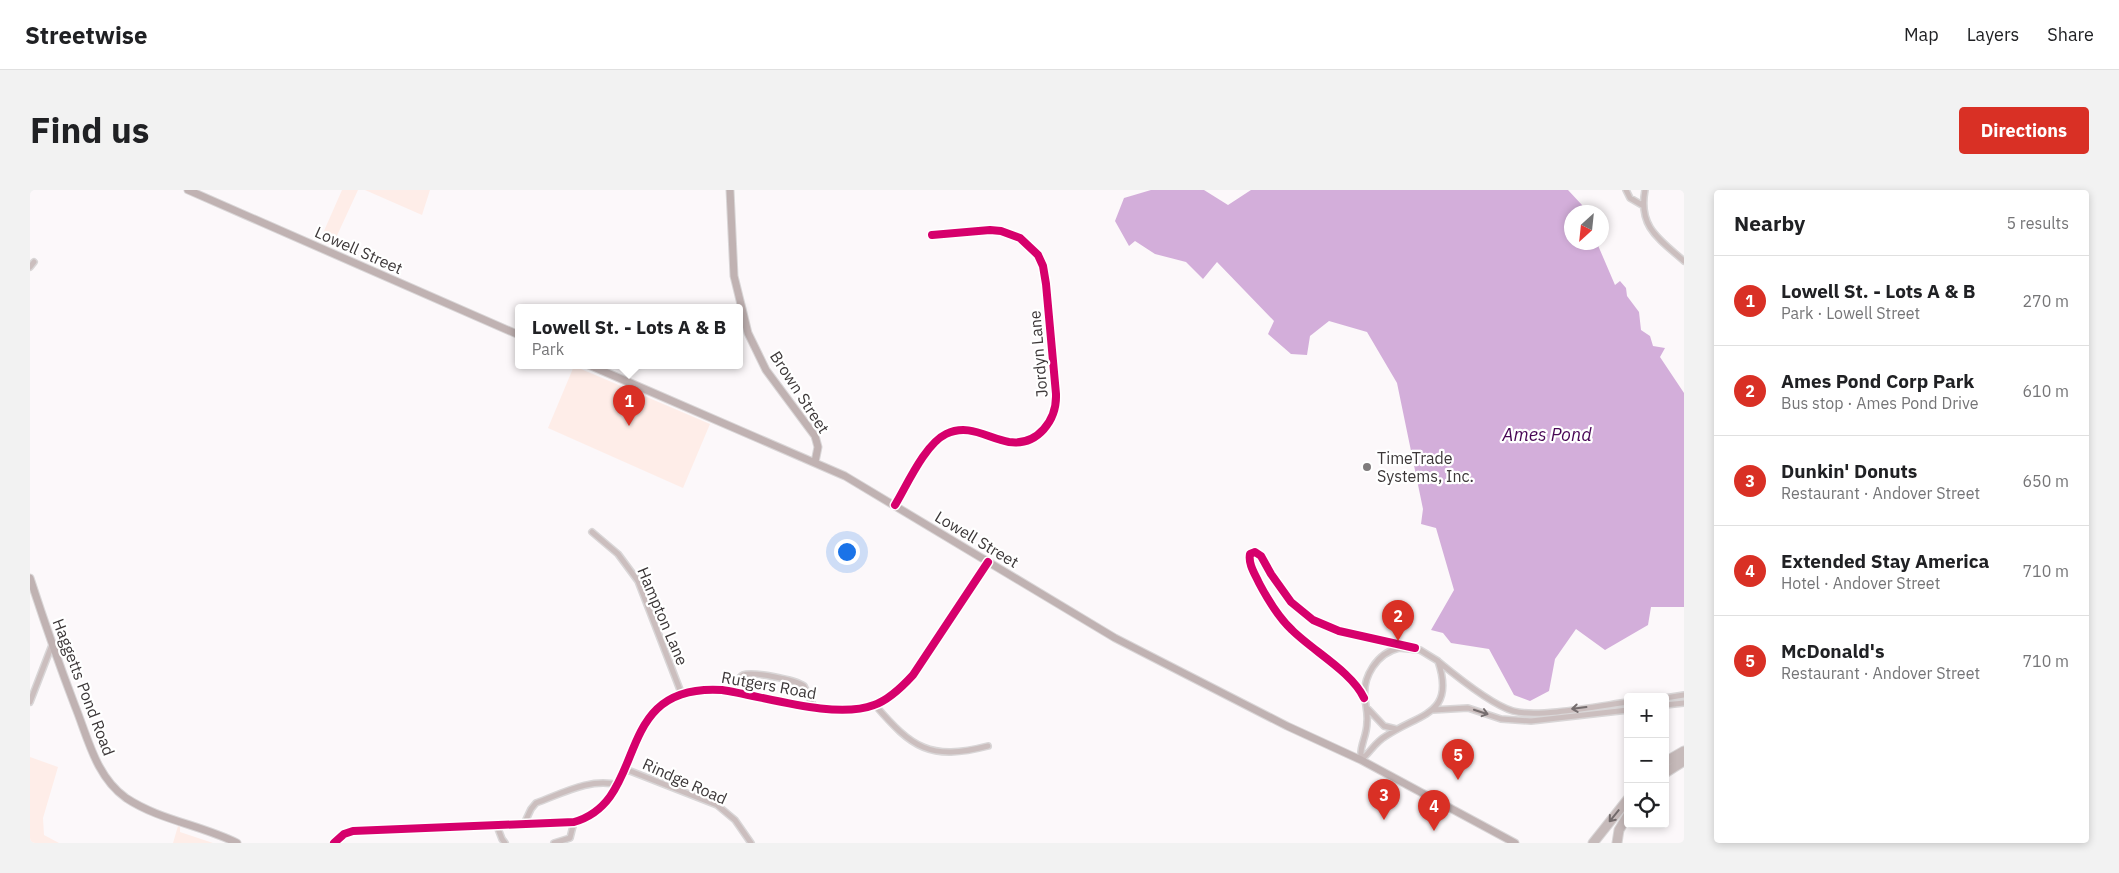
<!DOCTYPE html>
<html lang="en">
<head>
<meta charset="utf-8">
<style>
	body { margin:0; font-family:"IBM Plex Sans",sans-serif; background:#f2f2f2; color:#202124 }
	.controls { position:absolute; right:15px; bottom:15px; display:grid; overflow:hidden; border-radius:5px; box-shadow:0 2px 8px #0003 }
	.controls button { width:45px; height:45px; display:grid; place-items:center; padding:0; border:0; border-bottom:1px solid #e0e0e0; background:#fff; color:#202124; font:25px sans-serif }
	.compass { position:absolute; left:1534px; top:15px; width:45px; height:45px; border-radius:50%; background:#fff; box-shadow:0 2px 8px #0003; rotate:207deg }
	.you { position:absolute; left:816px; top:361px; width:18px; height:18px; margin:-12px; border:4px solid #fff; border-radius:50%; background:#1a73e8; box-shadow:0 0 0 8px #1a73e833 }
	.badge { display:grid; place-items:center; width:32px; height:32px; border-radius:50%; background:#d93025; color:#fff; font-size:16px; font-weight:700 }
	.pin { position:absolute; translate:-50% -41px; filter:drop-shadow(0 1px 2px #0008) }
	.pin::after { content:''; position:absolute; top:26px; width:18px; height:15px; background:inherit; clip-path:polygon(0 0,100% 0,50% 100%) }
	.popup { position:absolute; left:485px; top:114px; width:228px; height:65px; box-sizing:border-box; display:grid; place-content:center; border-radius:5px; background:#fff; filter:drop-shadow(0 1px 4px #0005); font-size:16px; white-space:nowrap; color:#757577 }
	.popup b { font-size:19px; color:#202124 }
	.popup::after { content:''; position:absolute; left:50%; top:100%; margin-left:-10px; border:10px solid transparent; border-top-color:#fff }
	.list { margin:0; padding:0; list-style:none }
	h2 { display:flex; justify-content:space-between; align-items:center; height:65px; margin:0; padding:0 20px; font-size:21px }
	h2 small { font-size:16px; font-weight:400; color:#757577 }
	.list li { display:grid; grid-template-columns:32px 1fr auto; gap:15px; align-items:center; box-sizing:border-box; height:90px; padding:0 20px; border-top:1px solid #e0e0e0 }
	.list b { display:block; font-size:19px; white-space:nowrap }
	.list p { margin:0; font-size:16px; white-space:nowrap; color:#757577 }
	.list em { font-size:16px; font-style:normal; color:#757577 }
	.icon { flex:none; width:28px; height:28px; fill:none; stroke:currentColor; stroke-width:2; stroke-linecap:round; stroke-linejoin:round }
	.map { position:relative; flex:none; width:1654px; height:653px; overflow:hidden; border-radius:5px }
	header { display:flex; align-items:center; gap:30px; box-sizing:border-box; height:70px; padding:0 25px; background:#fff; border-bottom:1px solid #e0e0e0 }
	header strong { font-size:24px }
	nav { display:flex; gap:28px; margin-inline-start:auto; font-size:18px }
	.intro { display:flex; align-items:center; justify-content:space-between; box-sizing:border-box; height:120px; padding:0 30px }
	h1 { margin:0; font-size:35px }
	.button { padding:12px 22px; border-radius:5px; background:#d93025; color:#fff; font-size:18px; font-weight:700 }
	main { display:flex; gap:30px; padding:0 30px }
	aside { flex:1; background:#fff; border-radius:5px; box-shadow:0 2px 8px #0003 }
	.map>svg:first-child { display:block }
	.green { fill:#feede8 }
	.water { fill:#d3aeda }
	.lines { fill:none; stroke-linecap:round; stroke-linejoin:round }
	.street-casing { stroke:#d9d6d7; stroke-width:8 }
	.secondary-casing { stroke:#d9d6d7; stroke-width:9 }
	.highway-casing { stroke:#d9d6d7; stroke-width:11 }
	.street { stroke:#cbbebe; stroke-width:5 }
	.secondary { stroke:#c0b2b2; stroke-width:7 }
	.highway { stroke:#c6baba; stroke-width:9 }
	.cycleway-casing { stroke:#fff; stroke-width:11 }
	.cycleway { stroke:#d6006c; stroke-width:8 }
	.oneway { stroke:#756d6e }
	.oneway2 { stroke:#736b6c }
	.poi-dot { fill:#7f7b7c; stroke:#fff; stroke-width:2 }
	.labels { text-anchor:middle; stroke-width:4.5; stroke-linejoin:round; paint-order:stroke }
	.street-label { font-size:16px; fill:#3c3738; stroke:#fff }
	.poi-label { font-size:16px; fill:#3c3738; stroke:#fff; text-anchor:start }
	.water-label { font-size:18px; font-style:italic; fill:#470554; stroke:#fff }
</style>
</head>
<body>
<header>
<strong>Streetwise</strong>
<nav><a>Map</a><a>Layers</a><a>Share</a></nav>
</header>
<div class="intro"><h1>Find us</h1><a class="button">Directions</a></div>
<main>
<div class="map">
<svg width="1654" height="653" viewBox="0 0 1654 653">
	<rect width="100%" height="100%" fill="#fcf8fa"/>
	<path class="green" d="M312,0H328L304,52L307,58L290,50Z
		M335,0H400L392,25Z
		M544,176L680,234L653,298L518,238Z
		M0,567L28,577L13,628L14,645L29,653H0Z
		M148,636L150,637V642L183,653H143Z"/>
	<path class="water" d="M1121,0H1174L1198,15L1221,0H1538L1552,15L1555,22H1542V52L1567,53L1585,95L1590,91L1596,98L1597,106L1609,122L1611,140L1620,146L1623,156L1635,158L1630,167L1654,203V417H1621L1618,435L1575,460L1546,439L1525,469L1519,501L1500,511L1484,505L1459,459L1421,453L1413,443L1401,440L1424,400L1406,338L1391,334L1393,319L1367,193L1337,142L1299,131L1280,146L1277,165L1261,164L1238,144L1244,131L1187,72L1173,89L1156,72L1125,64L1105,51L1099,56L1085,31L1094,8Z"/>
	<g class="lines">
		<defs>
			<path id="street" d="M1596,0L1600,8L1612,15
				M1615,0C1608,37 1629,49 1654,71
				M0,77L4,72
				M865,315C877,295 895,254 916,244C939,233 957,248 979,252C1008,256 1027,230 1026,204L1016,94L1013,76L1008,65L990,48L971,41L960,40L902,45
				M562,342L588,364L608,391L652,505
				M1369,458L1390,460L1408,471C1426,525 1390,523 1356,546C1345,552 1340,563 1331,570C1329,554 1337,548 1337,532C1338,524 1336,517 1335,509C1332,487 1347,463 1369,458Z
				M1409,472C1426,486 1462,515 1483,521C1508,528 1569,516 1598,512
				M704,502C706,496 707,488 713,485C722,481 766,490 774,496L784,517
				M1334,508C1322,482 1283,461 1262,440C1248,427 1238,410 1229,393C1225,384 1218,374 1220,364L1225,362L1231,366L1241,384L1261,412L1283,430L1309,441L1385,458
				M1635,508L1654,505
				M0,512L22,455
				M845,515C882,558 900,571 958,556
				M1635,515L1654,513
				M1338,519L1354,536L1366,539
				M1403,520L1438,518L1471,529L1501,531L1598,520
				M595,579L687,615L705,630L721,653
				M494,634L501,619L506,613C531,604 561,587 588,595
				M467,636L472,649L475,653
				M304,653L314,644L323,641L544,632C621,610 579,493 692,500C733,506 805,530 844,515C859,510 872,497 883,485L958,372
				M524,653L540,648L544,632"/>
			<path id="secondary" d="M158,0L489,145
				M700,0L704,86L718,143L736,180L785,246L788,257L785,272
				M559,175L815,286L1085,448L1257,536L1331,570L1485,653
				M0,388C14,431 29,474 45,516C58,548 66,587 96,608C129,630 171,635 207,653"/>
			<path id="highway" d="M1635,572L1654,561
				M1635,583L1654,571
				M1563,653L1598,609
				M1587,653L1589,640L1598,625"/>
		</defs>
		<use href="#street" class="street-casing"/>
		<use href="#secondary" class="secondary-casing"/>
		<use href="#highway" class="highway-casing"/>
		<use href="#street" class="street"/>
		<use href="#secondary" class="secondary"/>
		<use href="#highway" class="highway"/>
		<defs>
			<path id="cycleway" d="M865,315C877,295 895,254 916,244C939,233 957,248 979,252C1008,256 1027,230 1026,204L1016,94L1013,76L1008,65L990,48L971,41L960,40L902,45
				M1334,508C1322,482 1283,461 1262,440C1248,427 1238,410 1229,393C1225,384 1218,374 1220,364L1225,362L1231,366L1241,384L1261,412L1283,430L1309,441L1385,458
				M304,653L314,644L323,641L544,632C621,610 579,493 692,500C733,506 805,530 844,515C859,510 872,497 883,485L958,372"/>
		</defs>
		<use href="#cycleway" class="cycleway-casing"/>
		<use href="#cycleway" class="cycleway"/>
	</g>
	<defs><path id="oneway-shaft" d="M-6 0H5M1.5-3L5.5 0L1.5 3" fill="none" stroke-width="1.6" stroke-linecap="round" stroke-linejoin="round" transform="scale(1.25)"/></defs>
	<g class="oneway">
		<use href="#oneway-shaft" transform="translate(1549 518) rotate(173)"/>
		<use href="#oneway-shaft" transform="translate(1451 522) rotate(18)"/>
	</g>
	<use class="oneway2" href="#oneway-shaft" transform="translate(1584 626) rotate(129)"/>
	<circle class="poi-dot" cx="1337" cy="277" r="5"/>
	<g class="labels">
		<g class="street-label">
			<text transform="translate(329 60) rotate(24)" y="6">Lowell Street</text>
			<text transform="translate(1008 164) rotate(-95)" y="6">Jordyn Lane</text>
			<text transform="translate(770 202) rotate(57)" y="6">Brown Street</text>
			<text transform="translate(947 349) rotate(31)" y="6">Lowell Street</text>
			<text transform="translate(633 426) rotate(67)" y="6">Hampton Lane</text>
			<text transform="translate(739 495) rotate(10)" y="6">Rutgers Road</text>
			<text transform="translate(54 497) rotate(69)" y="6">Haggetts Pond Road</text>
			<text transform="translate(655 591) rotate(24)" y="6">Rindge Road</text>
		</g>
		<g class="poi-label">
			<text x="1347" y="274">TimeTrade<tspan x="1347" dy="18">Systems, Inc.</tspan></text>
		</g>
		<g class="water-label">
			<text x="1517" y="251">Ames Pond</text>
		</g>
	</g>
</svg>
<div class="controls">
<button>+</button>
<button>−</button>
<button><svg class="icon" aria-label="locate" viewBox="0 0 24 24"><circle cx="12" cy="12" r="6"/><path d="M12 2v4M12 18v4M2 12h4M18 12h4"/></svg></button>
</div>
<svg class="compass" viewBox="-18 -18 36 36"><path d="M0-13l5 13h-10z" fill="#e53935"/><path d="M0 13l5-13h-10z" fill="#757577"/></svg>
<div class="you"></div>
<div class="pin badge" style="left:599px;top:236px">1</div>
<div class="popup"><b>Lowell St. - Lots A &amp; B</b>Park</div>
<div class="pin badge" style="left:1368px;top:451px">2</div>
<div class="pin badge" style="left:1354px;top:630px">3</div>
<div class="pin badge" style="left:1404px;top:641px">4</div>
<div class="pin badge" style="left:1428px;top:590px">5</div>
</div>
<aside>
<h2>Nearby<small>5 results</small></h2>
<ul class="list">
<li><span class="badge">1</span><div><b>Lowell St. - Lots A &amp; B</b><p>Park · Lowell Street</p></div><em>270 m</em></li>
<li><span class="badge">2</span><div><b>Ames Pond Corp Park</b><p>Bus stop · Ames Pond Drive</p></div><em>610 m</em></li>
<li><span class="badge">3</span><div><b>Dunkin' Donuts</b><p>Restaurant · Andover Street</p></div><em>650 m</em></li>
<li><span class="badge">4</span><div><b>Extended Stay America</b><p>Hotel · Andover Street</p></div><em>710 m</em></li>
<li><span class="badge">5</span><div><b>McDonald's</b><p>Restaurant · Andover Street</p></div><em>710 m</em></li>
</ul>
</aside>
</main>
</body>
</html>
